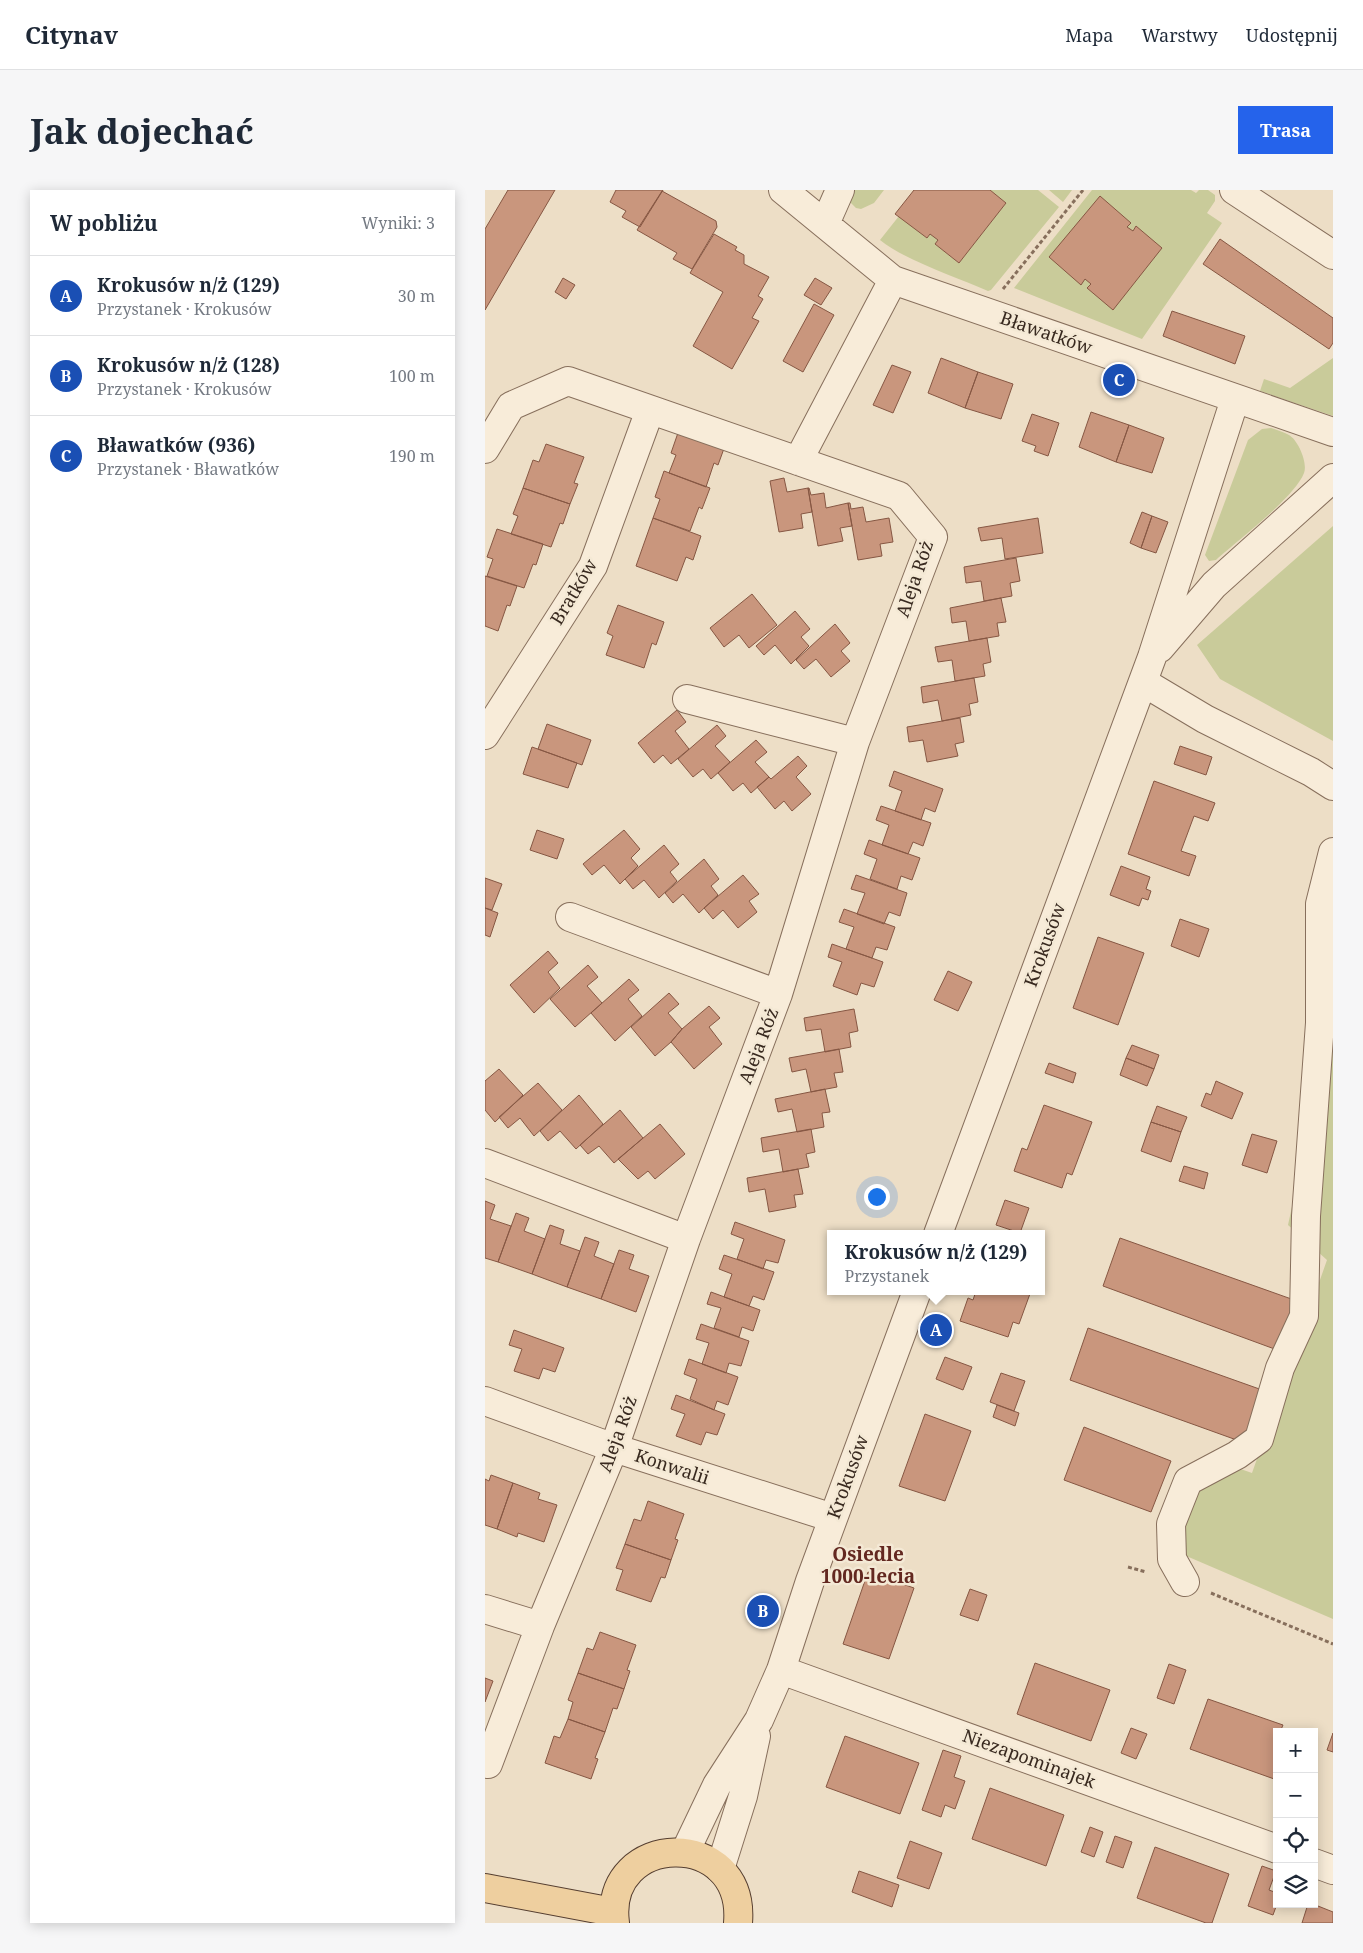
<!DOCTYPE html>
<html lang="pl">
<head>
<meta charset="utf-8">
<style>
	body { margin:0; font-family:"Noto Serif",serif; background:#f6f6f7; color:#1f2937 }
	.controls { position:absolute; right:15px; bottom:15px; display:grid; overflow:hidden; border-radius:0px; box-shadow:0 2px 12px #0003 }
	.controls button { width:45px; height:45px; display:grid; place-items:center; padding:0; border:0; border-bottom:1px solid #e0e1e3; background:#fff; color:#1f2937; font:25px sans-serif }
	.you { position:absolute; left:391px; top:1006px; width:18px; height:18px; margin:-12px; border:4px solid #fff; border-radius:50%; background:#1a73e8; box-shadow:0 0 0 8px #1a73e833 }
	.badge { display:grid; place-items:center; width:32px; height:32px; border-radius:50%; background:#2563eb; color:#fff; font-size:16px; font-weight:700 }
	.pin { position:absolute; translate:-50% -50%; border:2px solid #fff; box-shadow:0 1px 5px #0006 }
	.popup { position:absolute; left:342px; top:1040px; width:218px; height:65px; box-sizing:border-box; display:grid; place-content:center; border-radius:0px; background:#fff; filter:drop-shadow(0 1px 4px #0005); font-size:16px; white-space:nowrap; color:#747a83 }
	.popup b { font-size:19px; color:#1f2937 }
	.popup::after { content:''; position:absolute; left:50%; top:100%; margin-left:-10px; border:10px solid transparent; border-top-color:#fff }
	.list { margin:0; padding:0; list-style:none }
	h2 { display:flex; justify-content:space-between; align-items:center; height:65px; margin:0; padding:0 20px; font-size:21px }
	h2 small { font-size:16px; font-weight:400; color:#747a83 }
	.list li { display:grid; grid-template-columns:32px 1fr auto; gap:15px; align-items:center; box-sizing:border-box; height:80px; padding:0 20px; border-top:1px solid #e0e1e3 }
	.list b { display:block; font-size:19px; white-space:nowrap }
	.list p { margin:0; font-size:16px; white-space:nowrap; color:#747a83 }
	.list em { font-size:16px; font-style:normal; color:#747a83 }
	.icon { flex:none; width:28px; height:28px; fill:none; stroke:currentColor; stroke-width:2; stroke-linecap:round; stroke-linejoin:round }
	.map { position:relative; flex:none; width:848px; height:1733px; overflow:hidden; border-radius:0px }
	header { display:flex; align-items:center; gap:30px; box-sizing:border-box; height:70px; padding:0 25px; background:#fff; border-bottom:1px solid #e0e1e3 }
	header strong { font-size:24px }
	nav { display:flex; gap:28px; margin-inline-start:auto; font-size:18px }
	.intro { display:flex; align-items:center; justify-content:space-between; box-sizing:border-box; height:120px; padding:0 30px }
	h1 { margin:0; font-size:35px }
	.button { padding:12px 22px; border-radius:0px; background:#2563eb; color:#fff; font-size:18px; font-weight:700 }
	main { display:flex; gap:30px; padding:0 30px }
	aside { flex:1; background:#fff; border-radius:0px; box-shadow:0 2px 12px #0003 }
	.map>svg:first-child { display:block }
	.green { fill:#c9cb9a }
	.building { fill:#c9967d; stroke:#865743 }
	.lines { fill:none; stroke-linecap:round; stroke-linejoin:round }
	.minor-casing { stroke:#876f5c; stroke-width:30 }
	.major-casing { stroke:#553e30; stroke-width:30 }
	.path { stroke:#876f5c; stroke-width:3; stroke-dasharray:4 2.5; stroke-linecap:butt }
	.minor { stroke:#f8ecd9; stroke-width:28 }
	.major { stroke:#eecf9f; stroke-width:28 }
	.labels { text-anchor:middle; stroke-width:5; stroke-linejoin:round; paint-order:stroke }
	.street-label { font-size:18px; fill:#38291f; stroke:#f4e9d5 }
	.neighbourhood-label { font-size:19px; font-weight:bold; fill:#632820; stroke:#f4e9d5 }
</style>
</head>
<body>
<header>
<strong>Citynav</strong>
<nav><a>Mapa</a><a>Warstwy</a><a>Udostępnij</a></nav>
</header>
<div class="intro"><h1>Jak dojechać</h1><a class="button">Trasa</a></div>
<main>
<aside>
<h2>W pobliżu<small>Wyniki: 3</small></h2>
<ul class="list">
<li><span class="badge" style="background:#1a4fb4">A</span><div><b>Krokusów n/ż (129)</b><p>Przystanek · Krokusów</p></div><em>30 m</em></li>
<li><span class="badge" style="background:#1a4fb4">B</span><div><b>Krokusów n/ż (128)</b><p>Przystanek · Krokusów</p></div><em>100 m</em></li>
<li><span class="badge" style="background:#1a4fb4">C</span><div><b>Bławatków (936)</b><p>Przystanek · Bławatków</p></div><em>190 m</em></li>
</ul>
</aside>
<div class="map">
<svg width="848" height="1733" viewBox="0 0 848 1733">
	<rect width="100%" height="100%" fill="#eddec6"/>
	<path class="green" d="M364,0H399L389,13L376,19L371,18L361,8Z
		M505,0H553L574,17L506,100L503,101C472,87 421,71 395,50L414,26L442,48L445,44L454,49L450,54L474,73L521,13Z
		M564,0H587L578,12Z
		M607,0H706L711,3L714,0H723L730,5V11L722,23L737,33L657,149L529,98Z
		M848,168V226L775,201L779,189L805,198Z
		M786,238C792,240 799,242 804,245C813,250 823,273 819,283C810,307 752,351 731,370L724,371L720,365L763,250L777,239Z
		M848,336V551L735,489L712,455Z
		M848,829V1429L692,1362L724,1268L767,1283L842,1070L803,1035Z"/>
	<path class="building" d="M23,0H70L0,120V39Z
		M131,0H178L155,37L137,27L141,21L125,12Z
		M429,0H505L521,13L474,73L450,54L453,50L445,44L442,48L410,24Z
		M177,1L231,31L232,37L207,79L188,69L192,63L152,40Z
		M615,6L646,33L642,37L648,41L651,36L677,58L628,120L602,98L606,94L600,89L596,95L564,67Z
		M229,44L252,57L250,60L259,65V74L284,87L273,106L278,109L267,128L274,131L247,179L208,156L238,102L205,83Z
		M735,49L848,128V153L844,159L718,74Z
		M78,88L90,95L81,109L70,102Z
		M330,88L347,98L336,115L319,105Z
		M329,114L349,125L318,182L298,171Z
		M687,121L760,146L750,174L678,146Z
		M456,168L493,182L480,218L443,203Z
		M407,175L426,182L408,223L388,215Z
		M493,182L528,194L516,229L480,218Z
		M606,222L644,235L631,272L594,257Z
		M547,224L574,233L563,266L549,261L551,256L537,251Z
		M644,235L679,248L667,283L631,272Z
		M195,237L241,253L233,275L229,273L221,297L184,283L191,265L186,263Z
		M61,254L99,267L89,293L93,294L85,314L38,298L48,270L54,272Z
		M179,281L225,298L217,319L214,317L205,341L168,328L175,309L170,307Z
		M299,288L302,302L323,298L327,322L316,324L318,338L294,342L285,291Z
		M38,298L85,314L78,334L75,333L66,357L26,344L33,326L28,324Z
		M323,298H324L326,305L339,303L341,318L363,313L367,336L355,338L358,351L333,356Z
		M363,313H365L366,319L378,317L381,332L404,328L408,352L395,354L397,366L373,370Z
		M657,322L667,326L656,358L645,353Z
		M667,326L683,332L671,363L656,358Z
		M168,328L216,346L208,370L201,367L192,391L151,376Z
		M553,328L558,363L520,369L517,348L496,351L493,338Z
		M12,339L58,354L51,375L48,374L39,398L2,386L8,369L2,367Z
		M531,368L535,391L525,393L527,406L499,411L496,391L481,393L479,377Z
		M0,386L32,396L25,416L22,415L13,441L0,436Z
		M267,404L292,435L264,458L254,445L239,457L225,438Z
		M516,408L521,432L512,433L514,446L484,451L481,431L467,433L465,418Z
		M133,415L179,432L171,455L167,453L159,478L121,465L128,446L122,443Z
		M310,421L325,439L316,447L324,456L306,474L290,455L279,465L271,456Z
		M350,434L365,453L356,461L365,471L346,487L331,469L319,479L311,470Z
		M502,448L506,472L498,474L500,486L470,491L467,470L453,472L450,457Z
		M489,488L493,512L484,514L486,525L457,531L453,510L438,513L436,497Z
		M192,520L201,532L190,541L204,559L186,574L178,565L169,573L153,553Z
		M475,528L479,552L470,554L473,566L442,572L438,550L424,552L422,537Z
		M62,534L106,550L97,575L53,559Z
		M232,535L241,546L230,556L245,572L226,589L218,579L208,587L193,569Z
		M271,550L282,562L270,572L284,587L266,603L258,593L248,601L233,583Z
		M695,556L727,567L721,585L689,574Z
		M47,557L92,573L83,598L38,584Z
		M313,566L322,576L311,587L326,604L307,621L299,611L290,619L272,597L284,587L286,589Z
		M409,581L458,599L450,622L440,618L436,630L410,621L417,601L404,596Z
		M669,591L730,613L723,631L709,626L696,661L711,666L704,686L643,664Z
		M396,616L446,633L438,656L428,652L423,664L397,655L404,635L391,630Z
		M52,640L79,649L72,669L45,660Z
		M139,640L155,659L146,668L153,676L135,694L119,675L107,685L98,674Z
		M384,650L435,668L427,690L416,686L412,699L385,689L392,669L379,664Z
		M179,655L194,674L185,682L192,691L174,708L159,690L148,699L140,689Z
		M219,669L234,689L226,696L233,705L214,723L198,704L188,713L180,703Z
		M636,676L665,687L661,699L666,701L663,710L657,708L654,716L625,705Z
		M258,685L274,704L264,711L272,722L253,738L238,720L228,729L219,718Z
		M371,685L422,703L415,726L404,722L399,734L372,724L380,703L366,699Z
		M0,688L17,694L7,720L0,718Z
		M0,718L13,723L5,747L0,745Z
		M359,719L410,737L402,760L391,757L387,768L361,759L369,737L354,732Z
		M695,729L724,739L714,767L686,756Z
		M613,747L659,763L633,835L588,818Z
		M347,754L398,772L389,797L376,793L372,805L348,796L357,772L343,767Z
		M63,761L73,773L63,782L75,798L49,823L25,795Z
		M103,775L113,787L102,796L117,813L90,837L65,809Z
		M463,781L487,792L473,821L449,810Z
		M144,789L154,800L143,809L157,826L130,851L106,823Z
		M184,803L194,814L183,823L197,839L186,852L170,866L146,837Z
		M224,816L235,828L224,837L237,854L209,879L186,852L197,839Z
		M369,819L373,841L364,843L366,857L340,862L336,839L321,841L319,828Z
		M647,855L674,865L669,879L641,868Z
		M354,859L358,882L349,883L352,897L326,902L321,879L307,882L304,868Z
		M641,868L669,879L662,896L635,885Z
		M564,873L591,883L588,893L560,883Z
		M14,879L38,905L10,932L0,920V891Z
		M731,891L758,903L747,929L716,916L721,903L726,905Z
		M53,893L77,920L49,946L35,928L23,938L14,927Z
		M340,899L345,922L337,923L339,937L312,942L307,919L293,922L290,909Z
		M94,905L118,934L91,959L75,941L63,951L55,941Z
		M559,915L607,932L587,985L582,983L577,998L529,981L537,958L542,960Z
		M672,916L702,927L696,942L666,932Z
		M135,920L158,948L129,973L114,956L103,964L95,955Z
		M666,932L696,942L686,972L656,961Z
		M175,934L200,964L170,989L163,981L153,989L133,969Z
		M326,939L330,962L321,964L324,977L298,982L294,959L278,962L276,948Z
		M767,944L792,951L782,983L757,975Z
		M699,976L723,983L719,999L694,991Z
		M313,979L318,1004L309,1005L311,1017L284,1022L280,999L264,1002L262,988Z
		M520,1010L544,1018L535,1043L511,1035Z
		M0,1011L10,1015L5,1029L26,1036L13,1072L0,1068Z
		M31,1023L44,1028L39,1041L60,1049L47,1084L13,1072Z
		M250,1032L300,1050L293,1073L281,1070L278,1079L252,1069L259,1049L246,1044Z
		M65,1035L79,1040L75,1054L95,1061L82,1097L47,1084Z
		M100,1047L114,1052L109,1066L129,1074L116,1109L82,1097Z
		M635,1048L812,1111L795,1161L618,1096Z
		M134,1060L149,1065L144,1079L164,1086L151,1122L116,1109Z
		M239,1065L289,1082L279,1110L268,1106L264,1116L239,1107L247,1084L234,1079Z
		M491,1101H546L534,1134L528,1132L523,1147L475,1131L483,1108L488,1110Z
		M226,1102L275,1120L268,1141L257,1137L254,1147L229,1138L236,1118L222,1114Z
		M216,1134L264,1151L256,1176L244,1173L241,1183L217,1174L224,1153L211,1149Z
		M603,1138L780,1201L760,1253L585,1190Z
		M29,1140L79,1158L70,1182L58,1178L54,1189L29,1181L37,1159L24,1155Z
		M460,1167L487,1177L478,1200L451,1189Z
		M204,1169L253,1187L243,1215L232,1211L229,1220L205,1209L212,1189L199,1184Z
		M516,1183L540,1191L529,1221L505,1212Z
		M191,1205L240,1224L232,1245L221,1242L216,1255L191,1246L200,1224L186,1219Z
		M512,1215L534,1223L530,1236L508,1227Z
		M440,1224L486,1241L460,1311L414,1296Z
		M599,1237L686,1271L666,1322L579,1290Z
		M6,1285L28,1293L12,1339L0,1335V1289L4,1291Z
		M28,1293L55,1303L53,1309L72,1315L59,1352L33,1343L32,1347L12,1339Z
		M163,1311L199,1324L190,1349L193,1350L186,1370L140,1354L149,1329L156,1331Z
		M140,1354L186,1370L180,1388L176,1387L166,1412L131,1400L138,1380L131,1378Z
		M383,1382L429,1398L404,1469L358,1454Z
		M485,1399L502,1405L493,1431L475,1425Z
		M115,1442L151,1455L142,1480L145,1481L139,1499L93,1483L102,1458L108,1460Z
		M550,1473L625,1500L606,1551L532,1524Z
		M684,1474L701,1480L689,1514L672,1508Z
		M93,1483L139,1499L132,1519L128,1518L120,1542L83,1529L88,1512L83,1510Z
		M0,1488L8,1491L0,1512Z
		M723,1509L798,1535L795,1542H792V1590L705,1559Z
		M83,1529L120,1542L110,1568L113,1569L106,1589L60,1573L69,1546L75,1548Z
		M646,1538L662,1544L651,1569L636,1563Z
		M848,1543V1562L842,1560Z
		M360,1546L434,1573L415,1624L341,1597Z
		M458,1560L476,1566L469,1587L480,1591L470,1619L460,1615L456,1627L437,1620Z
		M505,1598L579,1625L561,1676L487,1649Z
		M605,1637L618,1642L609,1667L596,1662Z
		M630,1646L647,1652L638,1678L621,1672Z
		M425,1651L457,1663L444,1699L412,1688Z
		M670,1657L744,1684L727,1733H721L652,1708Z
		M777,1676L791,1681L784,1700L792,1703V1714L788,1725L763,1716Z
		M374,1681L414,1695L407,1717L367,1702Z
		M823,1714H828L848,1722V1733H817Z"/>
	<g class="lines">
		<defs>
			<path id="minor" d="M298,0L408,90L848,242
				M749,0L848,65
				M340,34L355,0
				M0,259L26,216L83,191L414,306L448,347L370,552L293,804L201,1049L129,1258L55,1436L3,1574
				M313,271L408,90
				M675,458L729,395L848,288
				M658,492L720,529L826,582L848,596
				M202,509L370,552
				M0,545L108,376L165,220
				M85,727L293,804
				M0,973L201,1049
				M453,1044L667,467L750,209
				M0,1211L129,1258L348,1328
				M700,1392L687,1369L686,1334L703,1291L752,1265L774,1249L795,1178L819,1126L821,1026L835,833V714L848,662
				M0,1419L55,1436
				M296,1480L792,1659
				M200,1662L232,1595L274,1530L296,1480L325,1391L432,1101
				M829,1673L848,1680
				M235,1679L258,1606L271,1546"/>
			<path id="major" d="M0,1698L128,1722
				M130,1733C118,1641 261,1637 253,1733"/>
		</defs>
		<use href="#minor" class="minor-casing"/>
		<use href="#major" class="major-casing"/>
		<path class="path" d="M518,99L598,0
			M643,1377L661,1382
			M726,1403L848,1454"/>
		<use href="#minor" class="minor"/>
		<use href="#major" class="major"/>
	</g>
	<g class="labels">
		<g class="street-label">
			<text transform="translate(561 143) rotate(19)" y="6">Bławatków</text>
			<text transform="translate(430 389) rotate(-71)" y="6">Aleja Róż</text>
			<text transform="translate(89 402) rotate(-59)" y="6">Bratków</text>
			<text transform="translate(560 755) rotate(-70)" y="6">Krokusów</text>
			<text transform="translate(274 856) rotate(-69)" y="6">Aleja Róż</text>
			<text transform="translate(133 1244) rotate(-70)" y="6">Aleja Róż</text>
			<text transform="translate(187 1277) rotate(18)" y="6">Konwalii</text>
			<text transform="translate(363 1287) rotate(-70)" y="6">Krokusów</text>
			<text transform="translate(544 1569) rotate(20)" y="6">Niezapominajek</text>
		</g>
		<g class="neighbourhood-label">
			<text x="383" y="1371">Osiedle<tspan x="383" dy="22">1000-lecia</tspan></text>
		</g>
	</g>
</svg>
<div class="controls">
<button>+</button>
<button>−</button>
<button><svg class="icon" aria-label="locate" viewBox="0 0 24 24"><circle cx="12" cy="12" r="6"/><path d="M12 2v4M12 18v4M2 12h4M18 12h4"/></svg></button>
<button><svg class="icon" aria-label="layers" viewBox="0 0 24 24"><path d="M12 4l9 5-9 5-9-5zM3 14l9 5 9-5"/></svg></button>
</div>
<div class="you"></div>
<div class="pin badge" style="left:451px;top:1140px;background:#1a4fb4">A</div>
<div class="popup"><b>Krokusów n/ż (129)</b>Przystanek</div>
<div class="pin badge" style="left:278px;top:1421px;background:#1a4fb4">B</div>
<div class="pin badge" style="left:634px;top:190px;background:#1a4fb4">C</div>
</div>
</main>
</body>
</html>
